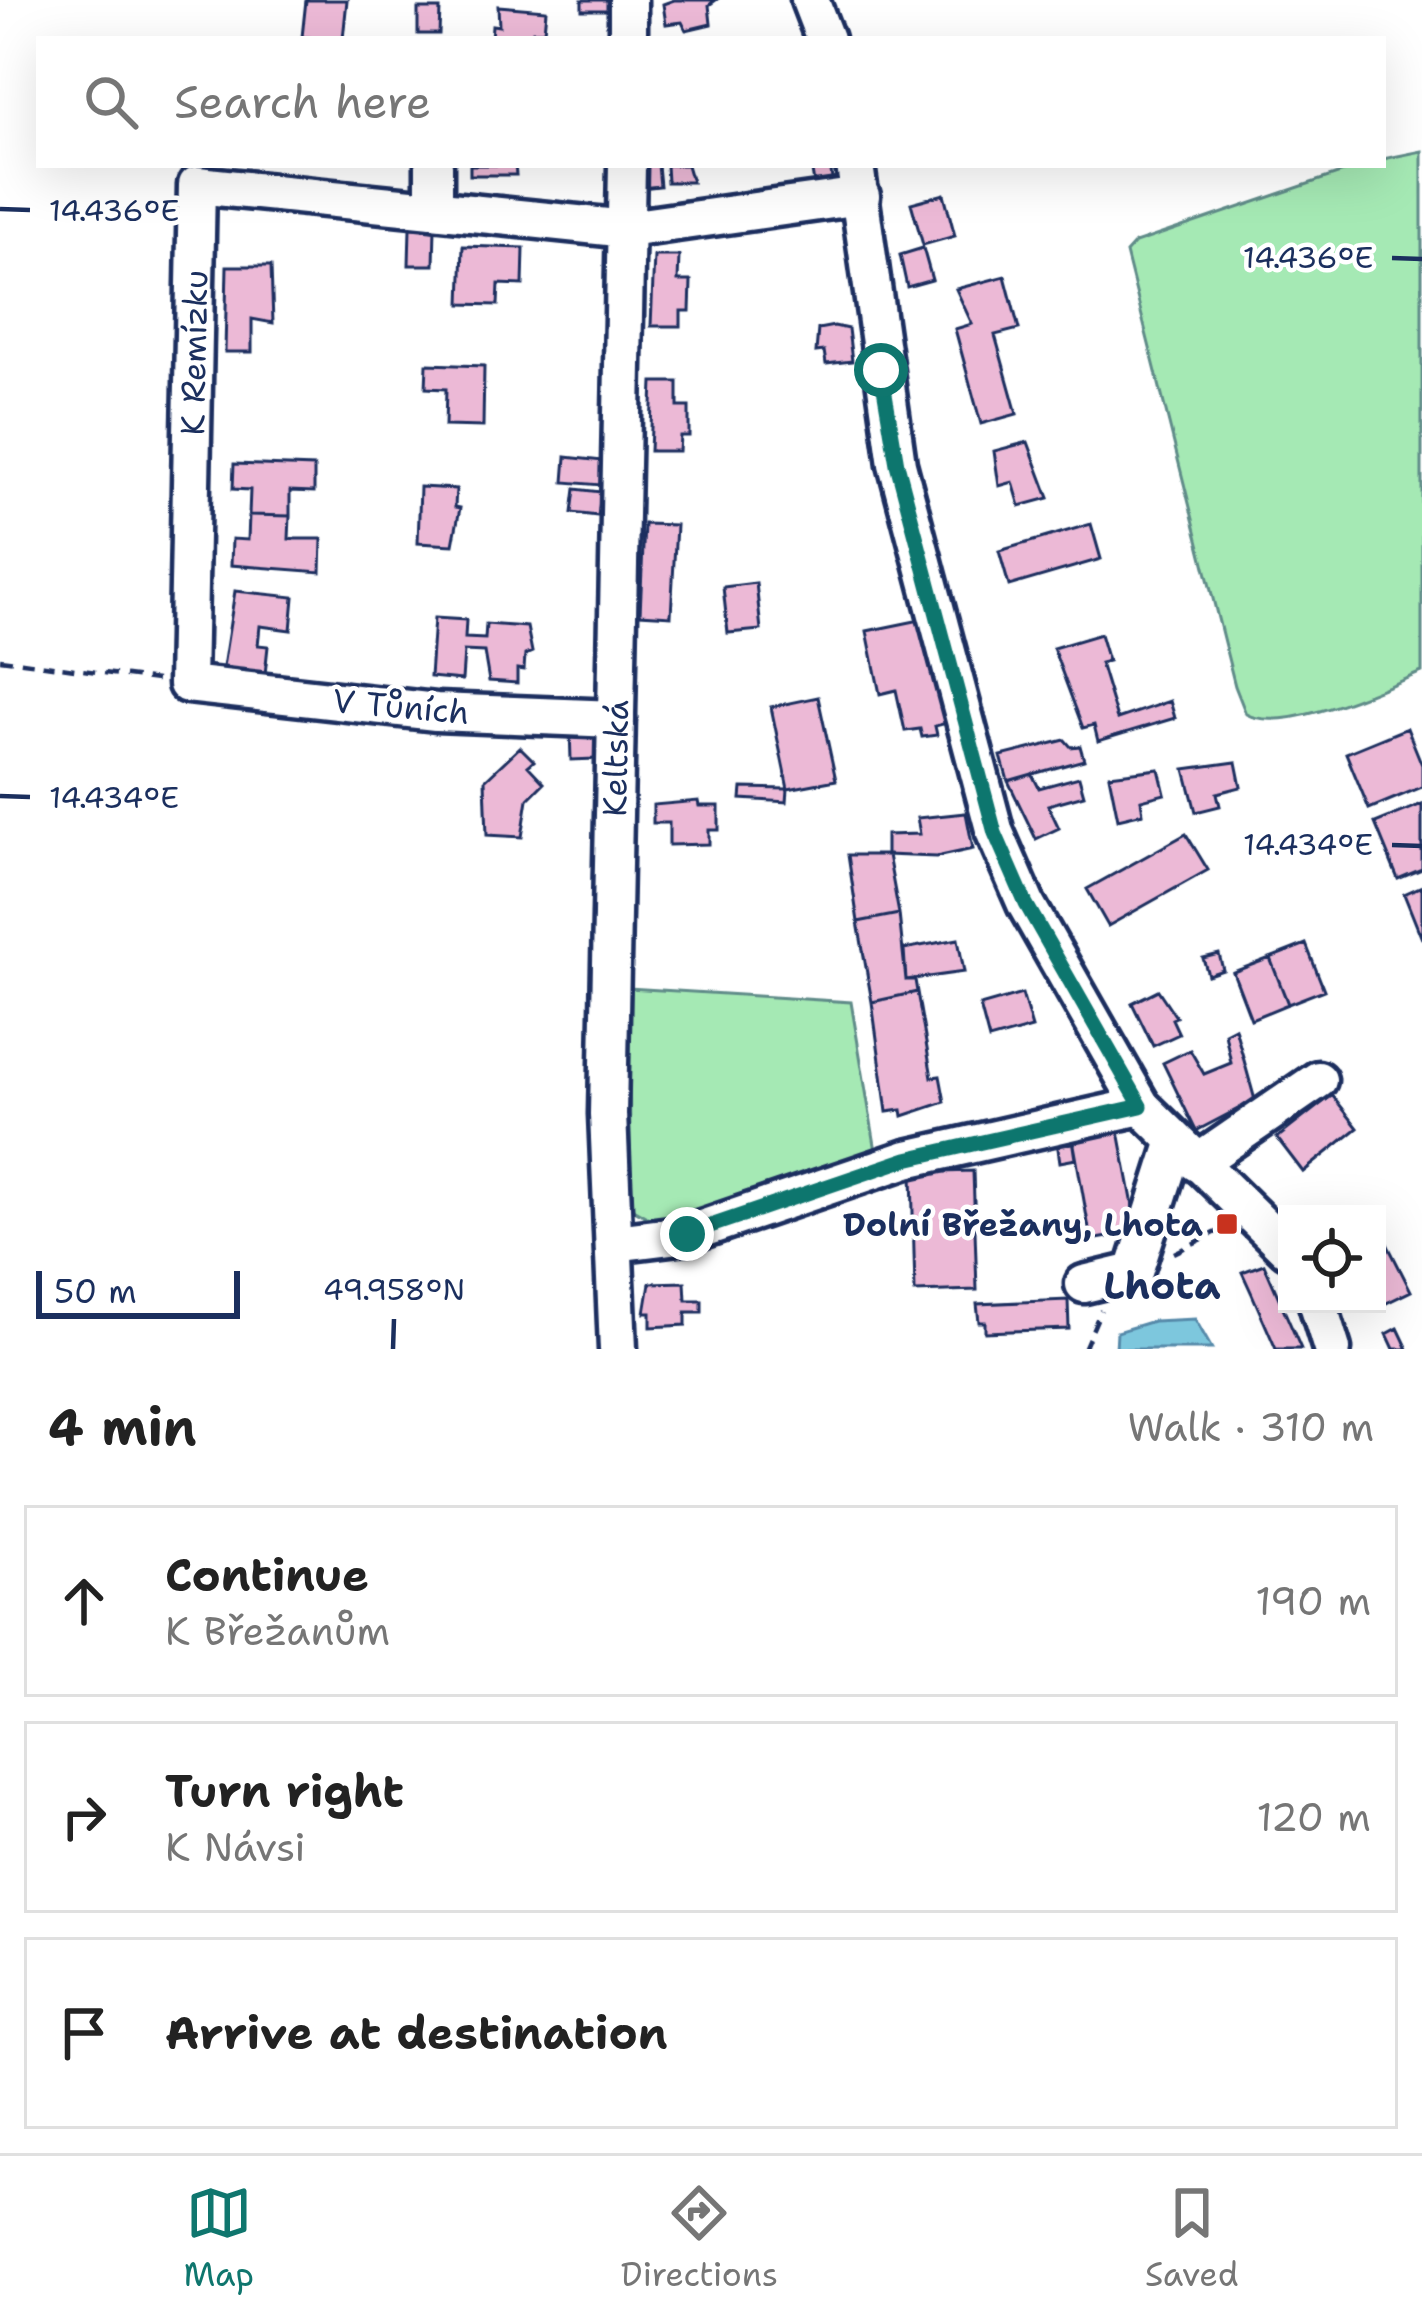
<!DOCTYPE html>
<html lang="en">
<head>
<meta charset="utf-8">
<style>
	body { margin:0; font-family:"Shantell Sans",sans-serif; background:#f6f6f6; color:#222 }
	.controls { position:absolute; right:36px; bottom:36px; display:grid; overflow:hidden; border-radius:0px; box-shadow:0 12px 48px #0002 }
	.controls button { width:108px; height:108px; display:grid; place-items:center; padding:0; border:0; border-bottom:3px solid #e0e0e0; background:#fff; color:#222; font:60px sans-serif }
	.scale { position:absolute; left:36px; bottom:30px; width:204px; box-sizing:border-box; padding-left:12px; border:6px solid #1b2f5e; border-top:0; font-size:33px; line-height:42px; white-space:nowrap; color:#1b2f5e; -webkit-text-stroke:9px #fff; paint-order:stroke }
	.stop { position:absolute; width:36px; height:36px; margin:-27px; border:9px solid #0f766e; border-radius:50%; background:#fff }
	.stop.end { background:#0f766e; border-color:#fff; box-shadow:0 3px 12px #0008 }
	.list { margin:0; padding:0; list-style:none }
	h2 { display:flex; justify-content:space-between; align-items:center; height:156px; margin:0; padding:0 48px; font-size:51px }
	h2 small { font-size:39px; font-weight:400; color:#767676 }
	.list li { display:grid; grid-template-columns:78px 1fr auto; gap:36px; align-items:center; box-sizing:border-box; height:192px; margin:0 24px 24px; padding:0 24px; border:3px solid #e0e0e0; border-radius:0px }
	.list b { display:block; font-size:45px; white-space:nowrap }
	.list p { margin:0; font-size:39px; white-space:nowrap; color:#767676 }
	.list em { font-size:39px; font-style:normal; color:#767676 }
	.icon { flex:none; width:66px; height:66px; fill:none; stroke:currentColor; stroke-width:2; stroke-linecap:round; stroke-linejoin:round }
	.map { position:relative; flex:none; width:1422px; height:1349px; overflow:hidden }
	.search { position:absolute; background:#fff; box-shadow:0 12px 48px #0002; left:36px; right:36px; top:36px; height:132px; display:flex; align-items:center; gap:30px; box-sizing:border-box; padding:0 42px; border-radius:0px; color:#767676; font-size:45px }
	.sheet { height:804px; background:#fff }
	nav { display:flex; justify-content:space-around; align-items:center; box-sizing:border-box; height:168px; border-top:3px solid #e0e0e0; background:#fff; font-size:33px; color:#767676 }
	nav a { display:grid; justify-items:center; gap:6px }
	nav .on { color:#0f766e }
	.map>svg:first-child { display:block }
	.green { fill:#a5e9b4; stroke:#608c89; stroke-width:3 }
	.water { fill:#7dc7dd; stroke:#568aaa; stroke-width:3 }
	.building { fill:#ecb9d6; stroke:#1b2f5e; stroke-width:3 }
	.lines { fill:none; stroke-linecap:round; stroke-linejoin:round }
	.minor-casing { stroke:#1b2f5e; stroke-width:45 }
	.path { stroke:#1b2f5e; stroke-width:4.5; stroke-dasharray:12 9; stroke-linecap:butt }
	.minor { stroke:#fff; stroke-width:36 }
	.route { stroke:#0f766e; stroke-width:15 }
	.ticks { fill:none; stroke:#1b2f5e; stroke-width:4.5 }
	.poi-dot { fill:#c8321e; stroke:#fff; stroke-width:4.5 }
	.labels { text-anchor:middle; stroke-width:9; stroke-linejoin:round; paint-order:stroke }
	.street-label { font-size:33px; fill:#1b2f5e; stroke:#fff }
	.poi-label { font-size:33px; font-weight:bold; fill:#1b2f5e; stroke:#fff; text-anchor:end }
	.quarter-label { font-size:39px; font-weight:bold; fill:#1b2f5e; stroke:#fff }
	.ticks-label { font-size:30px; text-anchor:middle; fill:#1b2f5e; stroke:#fff; stroke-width:9; stroke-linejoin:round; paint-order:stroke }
</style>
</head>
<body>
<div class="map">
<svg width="1422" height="1349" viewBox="0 0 1422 1349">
	<rect width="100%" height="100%" fill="#fff"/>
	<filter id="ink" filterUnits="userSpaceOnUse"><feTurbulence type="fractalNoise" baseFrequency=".00833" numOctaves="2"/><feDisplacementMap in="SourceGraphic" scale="24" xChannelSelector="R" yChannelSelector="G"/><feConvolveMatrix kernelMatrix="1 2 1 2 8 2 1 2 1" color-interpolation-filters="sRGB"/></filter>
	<g filter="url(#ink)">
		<path class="green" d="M1422,151V672C1382,688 1284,735 1246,714L1235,686L1126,253L1135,243L1364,165H1383V159Z
			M628,988L851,1002L877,1157L686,1220L654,1221L631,1208Z"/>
		<path class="water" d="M1195,1319L1212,1349H1116L1117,1332L1153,1321Z"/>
		<path class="building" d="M306,0H347L343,39L302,37Z
			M582,0H611V10H582Z
			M674,0H716L709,5L711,24L686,30L682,22L666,24L663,4Z
			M498,6L546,10L544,31H533V39H491L492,25L499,26Z
			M418,9H440L439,34H418Z
			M470,165H515L516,175H470Z
			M641,165H658L660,186L641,188Z
			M666,165H687L692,182H667Z
			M811,165H830L833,186L815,189Z
			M944,194L955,236L923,245L911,203Z
			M410,228H435L434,265H409Z
			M463,246L524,248L523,285L499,284L498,305L461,304Z
			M923,248L932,280L907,287L900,255Z
			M654,256H679L678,281H691L690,311H681V326H651Z
			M227,266H271L273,323L252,319V352H225Z
			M1005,276L1019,329L995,335L1017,414L981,424L955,329L972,324L956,289Z
			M834,326L848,329L852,361L826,364L824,351L816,352L818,329Z
			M427,364L484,366L483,427L445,426L446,389L426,388Z
			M653,382H678V407H689V436H680L679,451H650Z
			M1028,442L1049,498L1020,506L1013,482L999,486L994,451Z
			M566,457L603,461L601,485L564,482Z
			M234,464L314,467V492L290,491V516L249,515L250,490L233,489Z
			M420,487L456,489L455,507L460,508L453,545L418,543Z
			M575,489L601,492L598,516L572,513Z
			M249,515L290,516L289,539H322L321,572L231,565L232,539L248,540Z
			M644,524L676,525L671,616L640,614Z
			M1091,524L1101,559L1009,586L999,551Z
			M756,583L761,630L728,633L723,587Z
			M235,591L294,597L291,630L260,626L258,645L268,646L265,674L223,667Z
			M434,618L466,620L465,638L485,639L486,624L527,627L532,652L525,655L524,670L517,669V683L489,681L484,652L464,651L462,680L430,677Z
			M925,619L947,723L935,726L937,735L922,737L920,729L905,731L896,690L880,694L867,631Z
			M1100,634L1108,661L1100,663L1117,719L1170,701L1175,718L1098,741L1094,725L1083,728L1053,648Z
			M818,697L836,780L788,789L771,707Z
			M1407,728L1422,765V787L1369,809L1346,753Z
			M570,729H595V759L571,760Z
			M1065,740L1071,747L1080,746L1084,760L1008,781L1001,756Z
			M520,747L534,761L528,766L544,783L528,799L522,837L487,835L485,780Z
			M1236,762L1241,787L1217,793L1220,806L1196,812L1185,769Z
			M1159,769L1165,794L1141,800L1143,813L1118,819L1109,775Z
			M1032,774L1039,788L1079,777L1084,795L1048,805L1059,828L1036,839L1008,781Z
			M742,788L788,789L787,802L741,799Z
			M698,801L699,806H719V830H709V844L669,845V823H653V805Z
			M1422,804V869L1398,879L1375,823Z
			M966,813L973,849L936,857L886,855V835L920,834L917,818Z
			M1186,834L1208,870L1108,926L1087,889Z
			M848,855H888L899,914L858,922Z
			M1422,886V939L1404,894Z
			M899,914L906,980H915L917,992L872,1002L858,922Z
			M958,939L964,972L906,980L904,949Z
			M1306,944L1324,990L1288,1004L1270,958Z
			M1219,954L1223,970L1208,975L1203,958Z
			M1270,958L1288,1004L1251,1019L1233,972Z
			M1158,990L1176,1017L1172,1019L1179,1034L1153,1046L1132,1003Z
			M917,992L932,1077L940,1076L945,1102L903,1116L902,1110L887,1112L872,1002Z
			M1022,994L1032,1028L989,1040L980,1006Z
			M1235,1028L1255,1100L1196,1131L1163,1063L1190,1050L1204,1074L1231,1063L1225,1033Z
			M1332,1095L1358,1128L1303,1172L1277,1138Z
			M1119,1131L1138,1232L1091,1240L1073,1139Z
			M1073,1139L1076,1159L1060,1162L1057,1142Z
			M973,1171L977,1290L915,1292L912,1173Z
			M1377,1224L1411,1291L1372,1310L1369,1304H1377Z
			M1264,1264L1301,1349H1276L1252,1294L1242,1272Z
			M685,1282L686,1300H702V1312H686V1325L651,1327V1313H645L650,1283Z
			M1068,1300L1069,1329L985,1332V1322H979L977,1304Z
			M1398,1328L1408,1349H1394L1387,1334Z"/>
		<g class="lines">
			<defs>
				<g id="minor">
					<path d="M810,0L825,39"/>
					<path d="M628,39V0"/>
					<path d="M855,165L897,464L995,833L1026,904L1141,1106L1287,1249"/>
					<path d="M434,209V165"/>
					<path id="s1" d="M616,719L436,712L187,684L197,185L627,229L861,196"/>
					<path d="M1197,1163L1318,1080"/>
					<path d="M615,1243L687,1234L907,1159L1141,1106"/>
					<path d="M1084,1284L1134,1272L1175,1144"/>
					<path d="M1318,1304L1332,1349"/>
					<path id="s2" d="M618,1349L608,1114L627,165"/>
				</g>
			</defs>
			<use href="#minor" class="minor-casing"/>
			<path class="path" d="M0,659L157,680
				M1174,1253L1223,1229
				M1084,1349L1101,1310"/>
			<use href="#minor" class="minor"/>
		</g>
	</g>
	<g class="lines" filter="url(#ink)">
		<path class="route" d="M687,1234L907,1159L1141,1106L1026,904L995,833L897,464L881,370"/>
	</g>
	<path class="ticks" d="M0,209L30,210M1392,258L1422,259M0,796L30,797M1392,845L1422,846M393,1349L394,1319"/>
	<rect class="poi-dot" x="1215" y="1212" width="24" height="24" rx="6"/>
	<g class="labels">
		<g class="street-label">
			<text dy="12" stroke="none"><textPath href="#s1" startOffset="762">K Remízku</textPath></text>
			<text transform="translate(401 706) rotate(5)" y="12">V Tůních</text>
			<text dy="12" stroke="none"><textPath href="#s2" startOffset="591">Keltská</textPath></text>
		</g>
		<g class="poi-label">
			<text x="1203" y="1236">Dolní Břežany, Lhota</text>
		</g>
		<g class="quarter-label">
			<text x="1162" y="1299">Lhota</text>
		</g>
	</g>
	<g class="ticks-label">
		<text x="114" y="221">14.436°E</text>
		<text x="1308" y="268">14.436°E</text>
		<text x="114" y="808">14.434°E</text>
		<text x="1308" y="855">14.434°E</text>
		<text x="394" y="1300">49.958°N</text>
	</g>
</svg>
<div class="controls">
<button><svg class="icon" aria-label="locate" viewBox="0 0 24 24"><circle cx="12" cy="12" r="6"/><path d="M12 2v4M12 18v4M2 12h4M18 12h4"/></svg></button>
</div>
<div class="scale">50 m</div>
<div class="stop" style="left:881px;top:370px"></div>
<div class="stop end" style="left:687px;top:1234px"></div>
<div class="search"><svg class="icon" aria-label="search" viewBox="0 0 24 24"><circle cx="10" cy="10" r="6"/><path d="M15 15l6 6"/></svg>Search here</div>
</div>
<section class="sheet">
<h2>4 min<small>Walk · 310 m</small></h2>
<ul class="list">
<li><svg class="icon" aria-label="ahead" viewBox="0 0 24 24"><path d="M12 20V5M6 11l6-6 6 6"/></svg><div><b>Continue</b><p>K Břežanům</p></div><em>190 m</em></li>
<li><svg class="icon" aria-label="right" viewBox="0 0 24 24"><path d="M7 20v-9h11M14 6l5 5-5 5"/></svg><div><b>Turn right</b><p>K Návsi</p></div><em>120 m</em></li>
<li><svg class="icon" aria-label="arrive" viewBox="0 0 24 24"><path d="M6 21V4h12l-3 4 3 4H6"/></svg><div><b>Arrive at destination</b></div></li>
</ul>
</section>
<nav>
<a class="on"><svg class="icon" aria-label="map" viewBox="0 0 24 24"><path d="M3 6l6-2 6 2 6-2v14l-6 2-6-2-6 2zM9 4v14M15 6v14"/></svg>Map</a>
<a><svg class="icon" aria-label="directions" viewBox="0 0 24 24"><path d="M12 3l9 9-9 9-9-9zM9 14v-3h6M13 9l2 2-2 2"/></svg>Directions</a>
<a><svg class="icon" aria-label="saved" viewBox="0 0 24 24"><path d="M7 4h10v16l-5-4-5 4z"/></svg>Saved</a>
</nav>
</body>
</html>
